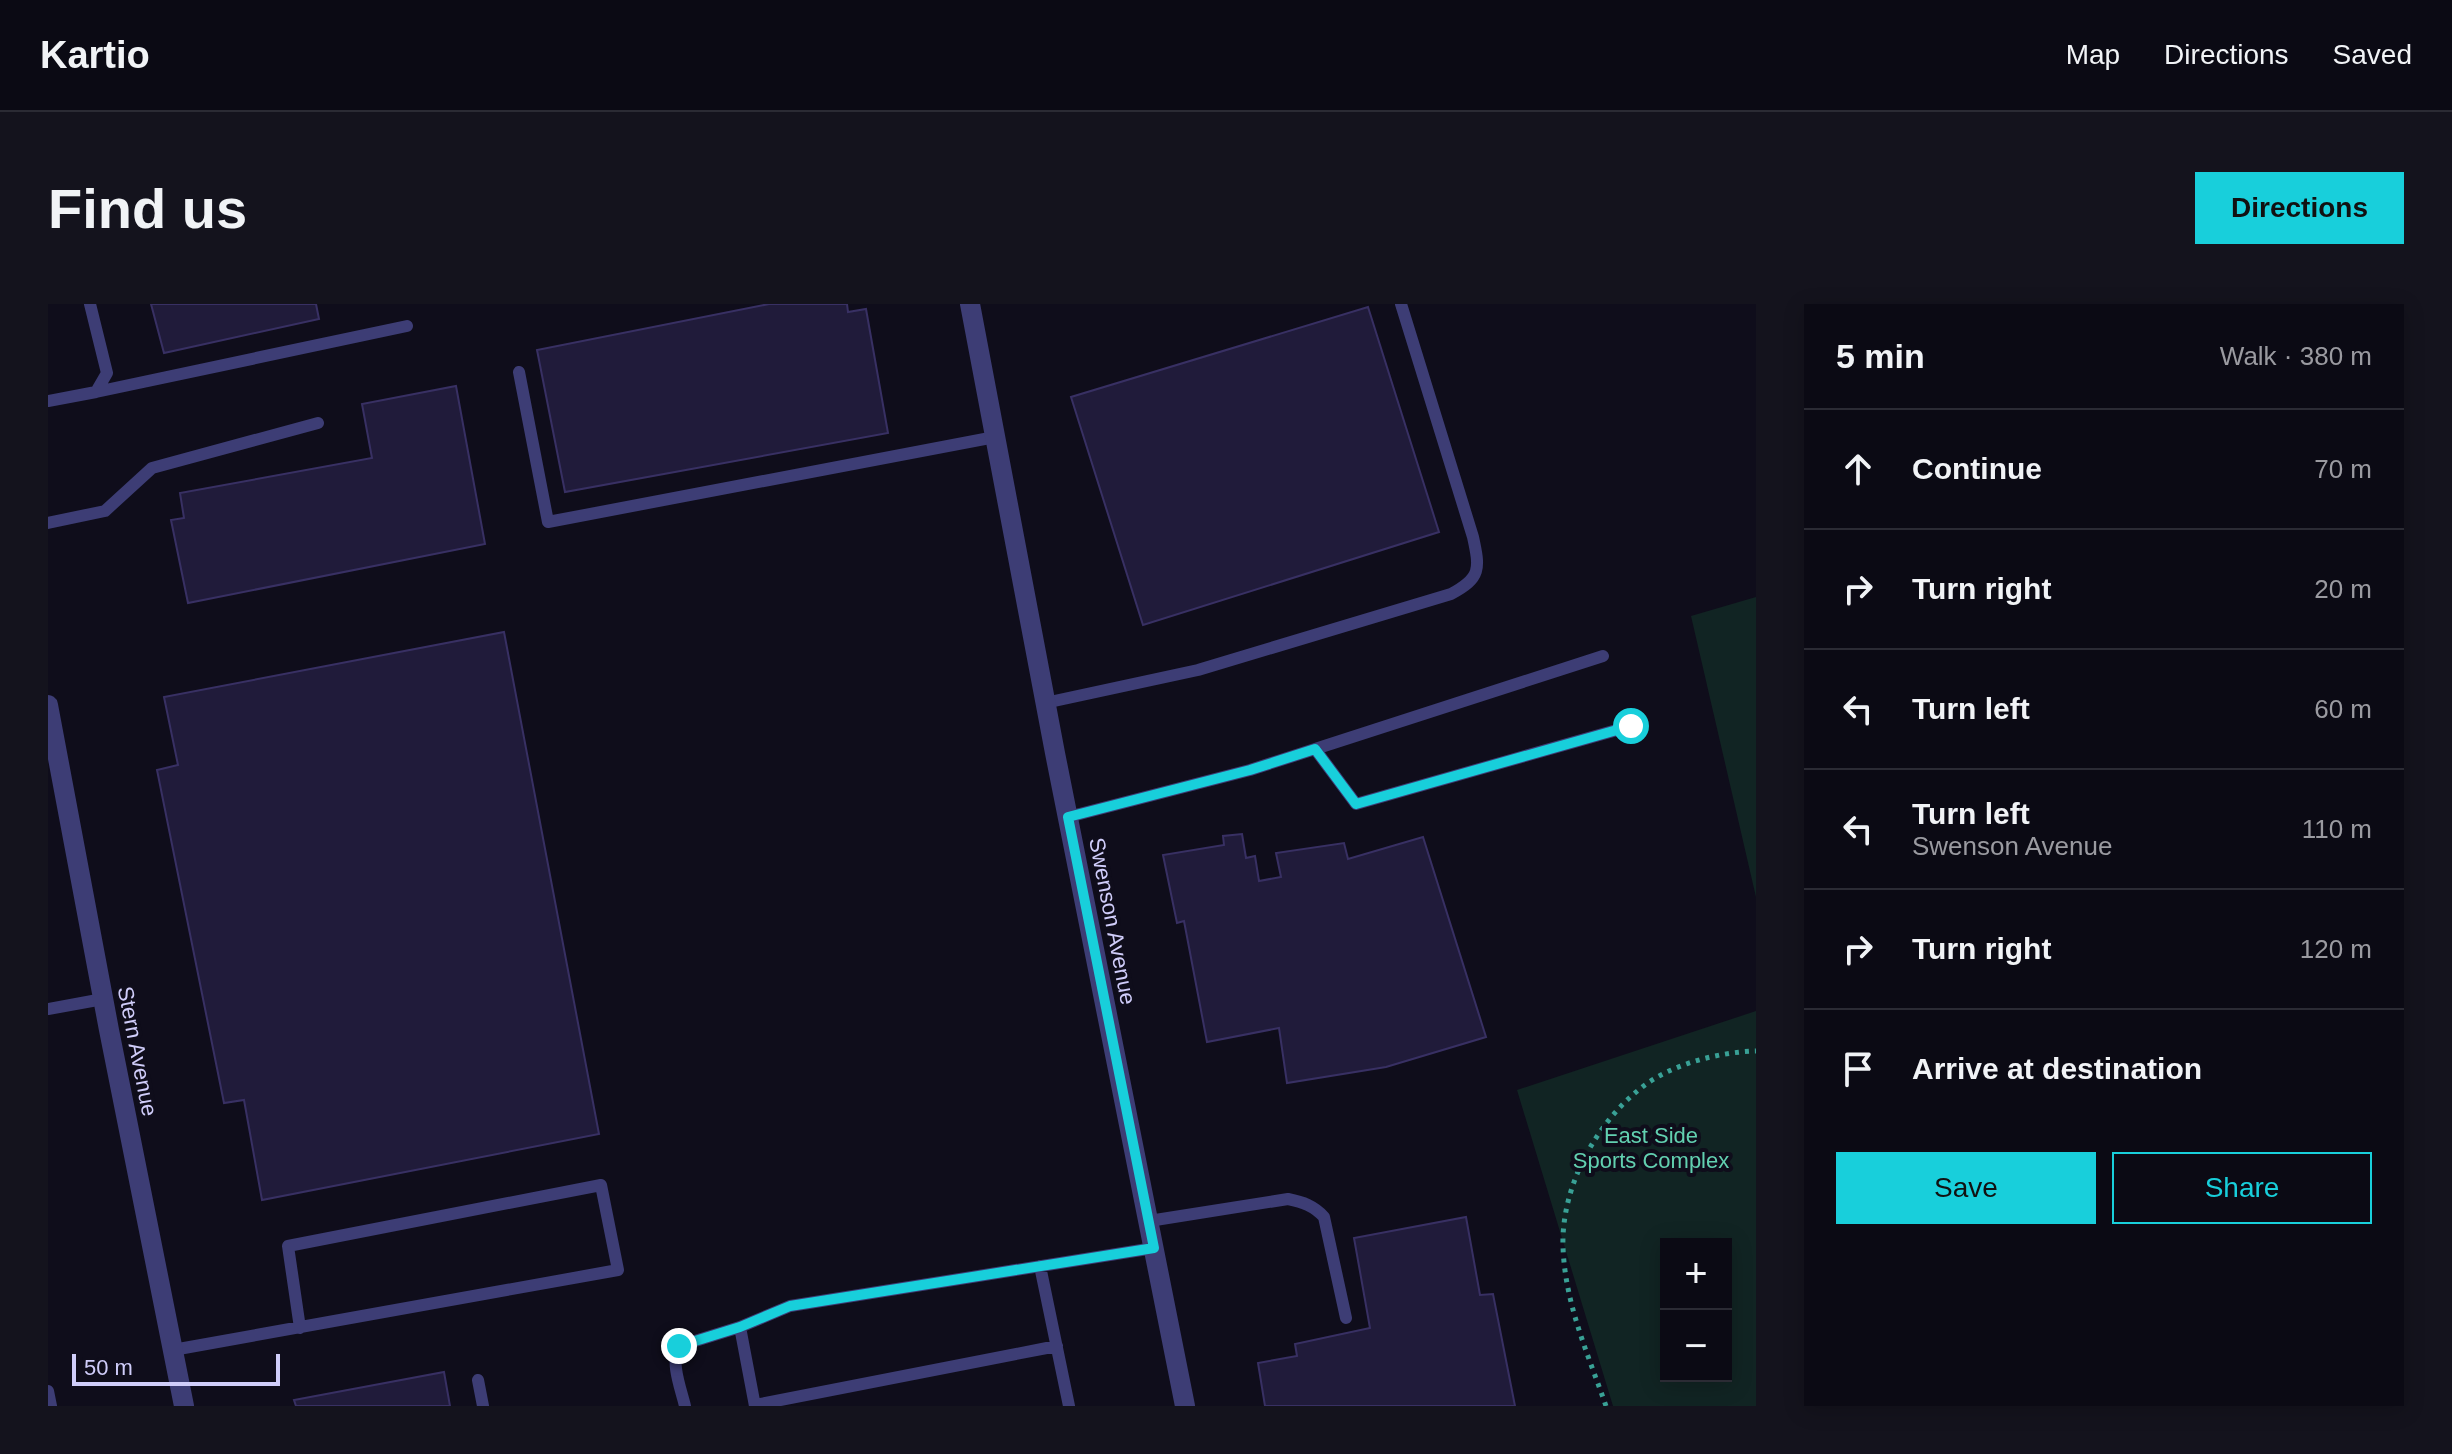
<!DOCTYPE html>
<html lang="en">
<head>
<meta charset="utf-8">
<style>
	body { margin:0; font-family:Helvetica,sans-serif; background:#14131d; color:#f1f3f6 }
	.controls { position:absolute; right:24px; bottom:24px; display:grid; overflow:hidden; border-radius:0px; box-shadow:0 4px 20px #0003 }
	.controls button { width:72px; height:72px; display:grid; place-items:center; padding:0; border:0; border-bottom:2px solid #2b2b34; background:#0b0a14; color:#f1f3f6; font:40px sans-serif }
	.scale { position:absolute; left:24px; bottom:20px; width:208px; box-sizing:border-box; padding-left:8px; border:4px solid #d0cdfa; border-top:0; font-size:22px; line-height:28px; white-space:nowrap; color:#d0cdfa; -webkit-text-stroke:6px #0f0d1b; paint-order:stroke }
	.stop { position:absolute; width:24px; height:24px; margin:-18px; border:6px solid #18cfdb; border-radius:50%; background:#fff }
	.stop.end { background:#18cfdb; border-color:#fff; box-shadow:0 2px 8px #0008 }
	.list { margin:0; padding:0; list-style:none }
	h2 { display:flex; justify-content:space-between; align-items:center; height:104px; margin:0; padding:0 32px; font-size:34px }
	h2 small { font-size:26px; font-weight:400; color:#9a9aa0 }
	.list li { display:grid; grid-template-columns:52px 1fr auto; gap:24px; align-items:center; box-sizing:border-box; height:120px; padding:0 32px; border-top:2px solid #2b2b34 }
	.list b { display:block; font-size:30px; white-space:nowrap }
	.list p { margin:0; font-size:26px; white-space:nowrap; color:#9a9aa0 }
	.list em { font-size:26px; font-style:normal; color:#9a9aa0 }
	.actions { display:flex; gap:16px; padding:24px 32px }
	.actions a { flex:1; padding:18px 0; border:2px solid #18cfdb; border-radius:0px; text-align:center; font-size:28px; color:#18cfdb }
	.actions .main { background:#18cfdb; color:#111 }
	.icon { flex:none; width:44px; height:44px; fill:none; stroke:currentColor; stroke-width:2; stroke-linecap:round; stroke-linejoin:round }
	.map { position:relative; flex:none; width:1708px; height:1102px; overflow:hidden; border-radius:0px }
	header { display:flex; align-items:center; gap:48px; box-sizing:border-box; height:112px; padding:0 40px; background:#0b0a14; border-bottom:2px solid #2b2b34 }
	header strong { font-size:38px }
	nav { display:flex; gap:44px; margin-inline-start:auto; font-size:28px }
	.intro { display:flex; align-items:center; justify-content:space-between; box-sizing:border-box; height:192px; padding:0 48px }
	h1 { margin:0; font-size:56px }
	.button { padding:20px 36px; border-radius:0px; background:#18cfdb; color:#111; font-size:28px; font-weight:700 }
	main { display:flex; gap:48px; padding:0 48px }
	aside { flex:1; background:#0b0a14; border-radius:0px; box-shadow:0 4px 20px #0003 }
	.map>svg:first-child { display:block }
	.green { fill:#112423; fill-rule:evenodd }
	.building { fill:#201b3a; stroke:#383063; stroke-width:2 }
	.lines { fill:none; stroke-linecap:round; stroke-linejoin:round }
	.path { stroke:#39a196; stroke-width:5; stroke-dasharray:4 6; stroke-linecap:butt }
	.service { stroke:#3d3d75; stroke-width:12 }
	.minor { stroke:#3d3d75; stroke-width:20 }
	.route { stroke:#18cfdb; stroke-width:10 }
	.labels { text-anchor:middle; stroke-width:8; stroke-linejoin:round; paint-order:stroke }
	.street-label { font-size:22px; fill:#d0cdfa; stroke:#0f0d1b }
	.park-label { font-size:22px; fill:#62d0b0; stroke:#0f0d1b }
</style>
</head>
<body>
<header>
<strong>Kartio</strong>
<nav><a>Map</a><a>Directions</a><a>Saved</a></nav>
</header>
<div class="intro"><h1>Find us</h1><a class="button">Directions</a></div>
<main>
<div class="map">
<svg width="1708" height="1102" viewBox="0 0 1708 1102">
	<rect width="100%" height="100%" fill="#0f0d1b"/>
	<path class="green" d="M1708,293V593L1643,312Z
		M1708,707V1102H1565L1469,786ZM1618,940H1678V1072H1618Z"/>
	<path class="building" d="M103,0H268L271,15L116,49Z
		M721,0H799L800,8L818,5L840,129L517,188L489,46Z
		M1320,3L1391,228L1095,321L1023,93Z
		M408,82L437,240L140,299L123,216L136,214L132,189L324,154L314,100Z
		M456,328L551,830L214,896L196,796L176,799L109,466L130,461L116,393Z
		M1194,530L1198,554L1207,552L1211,577L1233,573L1228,549L1296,539L1300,555L1375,533L1438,733L1338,763L1239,779L1231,724L1159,738L1136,617L1129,619L1115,551L1176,541L1175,532Z
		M1418,913L1432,991L1445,990L1467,1102H1217L1210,1059L1249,1052L1247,1040L1322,1024L1306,934Z
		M396,1068L402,1102H248L246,1096Z"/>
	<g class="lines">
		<path class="path" d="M1558,1102C1540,1050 1517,1000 1515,943C1513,884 1547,820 1593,784C1623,760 1671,748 1708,747"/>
		<path class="service" d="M471,68L500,218L947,133
			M48,88L359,22
			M0,97L48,88L59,69L42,0
			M0,219L57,207L104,164L270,119
			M997,399L1150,366L1403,290C1433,274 1432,265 1425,233L1353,0
			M1267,445L1308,500L1583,422
			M1020,513L1202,466L1555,352
			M0,705L55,695
			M1101,917L1240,895C1255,898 1266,902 1276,913L1298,1014
			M992,962L1021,1102
			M125,1046L570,966L553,881L240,942L252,1024
			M430,1076L435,1102
			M0,1087L3,1102
			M707,1101L1009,1042
			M637,1102C633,1085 622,1058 631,1042L692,1023
			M707,1102L692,1023L742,1002L1106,944"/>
		<path class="minor" d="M922,0L1007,449L1137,1102
			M0,401L61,726L136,1102"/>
	</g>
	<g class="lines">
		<path class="route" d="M631,1042L692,1023L742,1002L1106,944L1020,513L1202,466L1267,445L1308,500L1583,422"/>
	</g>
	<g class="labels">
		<g class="street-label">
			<text transform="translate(1065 617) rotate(79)" y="8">Swenson Avenue</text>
			<text transform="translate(90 747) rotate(79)" y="8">Stern Avenue</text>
		</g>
		<g class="park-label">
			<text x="1603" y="839">East Side<tspan x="1603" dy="25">Sports Complex</tspan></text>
		</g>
	</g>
</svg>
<div class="controls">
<button>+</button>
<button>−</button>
</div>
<div class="scale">50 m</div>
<div class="stop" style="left:1583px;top:422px"></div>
<div class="stop end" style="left:631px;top:1042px"></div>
</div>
<aside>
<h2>5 min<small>Walk · 380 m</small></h2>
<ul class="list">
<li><svg class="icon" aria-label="ahead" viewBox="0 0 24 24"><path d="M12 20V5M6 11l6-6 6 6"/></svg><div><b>Continue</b></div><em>70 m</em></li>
<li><svg class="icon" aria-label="right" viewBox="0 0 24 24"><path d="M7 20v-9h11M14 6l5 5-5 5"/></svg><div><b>Turn right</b></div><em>20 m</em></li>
<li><svg class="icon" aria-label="left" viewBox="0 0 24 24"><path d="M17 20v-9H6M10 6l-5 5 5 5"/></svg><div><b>Turn left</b></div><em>60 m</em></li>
<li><svg class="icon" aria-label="left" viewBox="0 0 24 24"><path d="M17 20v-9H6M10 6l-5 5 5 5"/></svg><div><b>Turn left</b><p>Swenson Avenue</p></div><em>110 m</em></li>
<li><svg class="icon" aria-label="right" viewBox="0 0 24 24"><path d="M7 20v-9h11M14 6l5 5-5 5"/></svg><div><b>Turn right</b></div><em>120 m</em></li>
<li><svg class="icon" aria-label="arrive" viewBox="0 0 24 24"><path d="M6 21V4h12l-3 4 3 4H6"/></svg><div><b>Arrive at destination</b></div></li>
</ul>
<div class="actions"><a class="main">Save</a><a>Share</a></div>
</aside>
</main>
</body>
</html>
